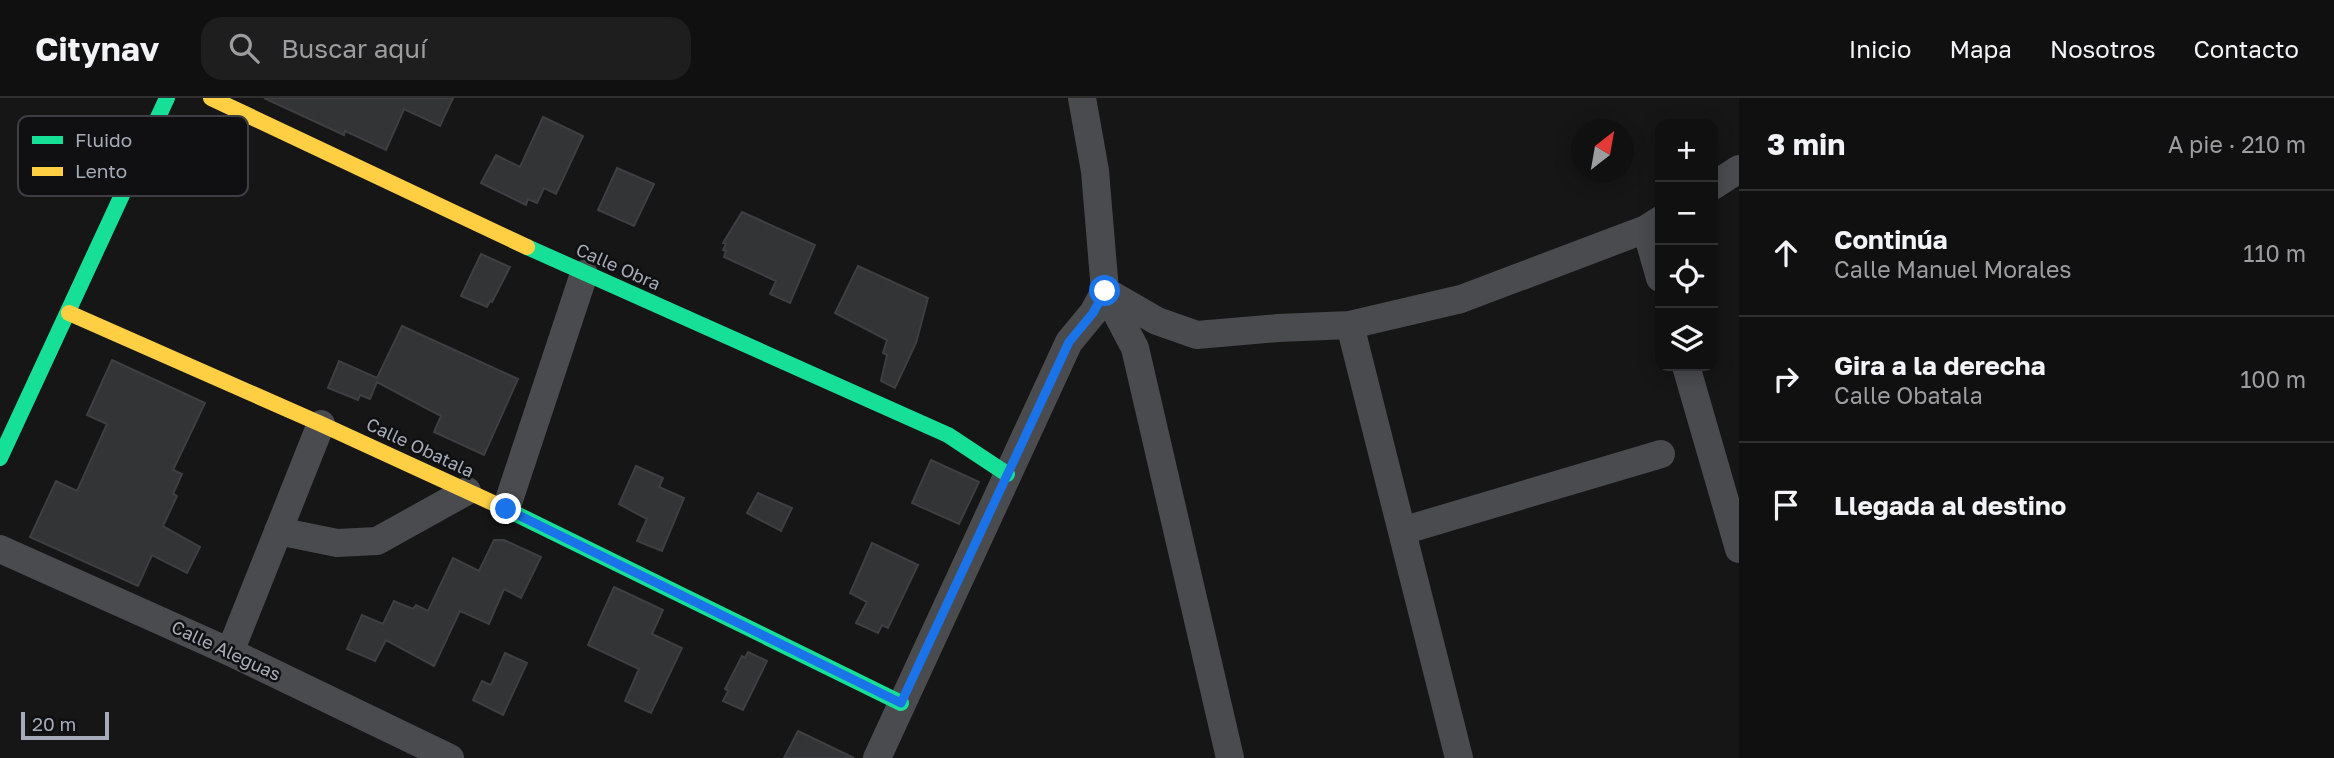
<!DOCTYPE html>
<html lang="es">
<head>
<meta charset="utf-8">
<style>
	body { margin:0; font-family:"Golos Text",sans-serif; background:#1e1e1e; color:#f1f3f6 }
	.controls { position:absolute; right:21px; top:21px; display:grid; overflow:hidden; border-radius:14px; box-shadow:0 4px 18px #0003 }
	.controls button { width:63px; height:63px; display:grid; place-items:center; padding:0; border:0; border-bottom:2px solid #303030; background:#101010; color:#f1f3f6; font:35px sans-serif }
	.compass { position:absolute; left:1571px; top:21px; width:63px; height:63px; border-radius:50%; background:#101010; box-shadow:0 4px 18px #0003; rotate:31deg }
	.scale { position:absolute; left:21px; bottom:18px; width:88px; box-sizing:border-box; padding-left:7px; border:4px solid #a5abb8; border-top:0; font-size:19px; line-height:24px; white-space:nowrap; color:#a5abb8; -webkit-text-stroke:5px #101012; paint-order:stroke }
	.stop { position:absolute; width:21px; height:21px; margin:-16px; border:5px solid #1a73e8; border-radius:50%; background:#fff }
	.stop.end { background:#1a73e8; border-color:#fff; box-shadow:0 2px 7px #0008 }
	.list { margin:0; padding:0; list-style:none }
	h2 { display:flex; justify-content:space-between; align-items:center; height:91px; margin:0; padding:0 28px; font-size:30px }
	h2 small { font-size:23px; font-weight:400; color:#9c9d9f }
	.list li { display:grid; grid-template-columns:46px 1fr auto; gap:21px; align-items:center; box-sizing:border-box; height:126px; padding:0 28px; border-top:2px solid #303030 }
	.list b { display:block; font-size:26px; white-space:nowrap }
	.list p { margin:0; font-size:23px; white-space:nowrap; color:#9c9d9f }
	.list em { font-size:23px; font-style:normal; color:#9c9d9f }
	.icon { flex:none; width:38px; height:38px; fill:none; stroke:currentColor; stroke-width:2; stroke-linecap:round; stroke-linejoin:round }
	.map { position:relative; flex:none; width:1739px; height:660px; overflow:hidden }
	header { display:flex; align-items:center; gap:42px; box-sizing:border-box; height:98px; padding:0 35px; background:#101010; border-bottom:2px solid #303030 }
	header strong { font-size:33px }
	nav { display:flex; gap:38px; margin-inline-start:auto; font-size:24px }
	.search { width:490px; height:63px; background:#1e1e1e; display:flex; align-items:center; gap:18px; box-sizing:border-box; padding:0 24px; border-radius:21px; color:#9c9d9f; font-size:26px }
	main { display:flex }
	aside { flex:1; background:#101010 }
	.map>svg:first-child { display:block }
	.building { fill:#333435; stroke:#3e3f42; stroke-width:2 }
	.lines { fill:none; stroke-linecap:round; stroke-linejoin:round }
	.street { stroke:#494b4f; stroke-width:28 }
	.fast { stroke:#16e098; stroke-width:16 }
	.slow { stroke:#ffcf43; stroke-width:16 }
	.route { stroke:#1a73e8; stroke-width:9 }
	.labels { text-anchor:middle; stroke-width:5; stroke-linejoin:round; paint-order:stroke }
	.street-label { font-size:18px; fill:#a5abb8; stroke:#101012 }
	.key { fill:#101012; stroke:#3d3e44; stroke-width:2 }
	.key-label { font-size:19px; fill:#a5abb8 }
</style>
</head>
<body>
<header>
<strong>Citynav</strong>
<div class="search"><svg class="icon" aria-label="search" viewBox="0 0 24 24"><circle cx="10" cy="10" r="6"/><path d="M15 15l6 6"/></svg>Buscar aquí</div>
<nav><a>Inicio</a><a>Mapa</a><a>Nosotros</a><a>Contacto</a></nav>
</header>
<main>
<div class="map">
<svg width="1739" height="660" viewBox="0 0 1739 660">
	<rect width="100%" height="100%" fill="#161616"/>
	<path class="building" d="M264,0H453L440,28L404,11L386,52L345,33L344,37Z
		M543,19L583,38L556,96L544,90L537,105L528,101L526,107L481,85L496,57L520,69Z
		M617,70L654,86L634,128L598,112Z
		M742,114L815,147L790,205L770,196L776,183L724,159L726,153L723,152L726,146L723,145Z
		M481,156L510,169L492,204L490,203L487,209L461,198Z
		M858,168L928,200L916,245L895,290L881,283L887,257L883,255L887,242L835,215Z
		M402,228L518,281L484,357L434,334L441,318L377,284L370,301L360,297L358,302L328,290L339,263L377,280Z
		M112,262L205,305L173,372L182,376L173,396L177,398L163,428L200,449L187,475L152,457L138,488L30,439L56,383L77,393L107,326L87,317Z
		M931,362L979,384L959,426L912,405Z
		M636,368L663,380L659,389L684,400L662,453L637,443L647,421L619,406Z
		M758,395L792,410L781,433L747,415Z
		M494,442H504L541,459L521,500L504,491L489,526L460,513L434,568L386,542L375,563L347,551L362,517L383,526L394,503L413,511L416,507L428,513L453,460L479,473Z
		M872,445L918,467L888,530L882,527L878,535L856,525L867,504L850,495Z
		M614,489L663,512L652,536L682,550L651,615L625,603L639,571L588,547Z
		M748,554L767,563L743,612L723,603L728,593L725,591L742,558L745,560Z
		M505,555L527,565L503,617L473,602L482,583L491,587Z
		M798,633L854,660H784Z"/>
	<g class="lines">
		<path class="street" d="M1713,88L1739,71
			M1646,131L1660,180
			M1105,193L1157,223L1197,237L1278,230L1350,227L1461,201L1646,131L1660,122
			M1105,193L1135,250L1230,660
			M1350,227L1459,660
			M1686,268L1739,451
			M506,411L584,176
			M278,433L337,445L377,443L467,393
			M1402,433L1661,356
			M0,451L230,554L450,660
			M230,554L321,326
			M877,660L1069,244L1093,215L1105,193L1095,73L1082,0"/>
		<path class="fast" d="M527,149L948,337L1007,376
			M0,360L167,0
			M504,410L901,605"/>
		<path class="slow" d="M211,0L527,149
			M69,215L321,326L504,410"/>
	</g>
	<g class="lines">
		<path class="route" d="M506,411L901,605L1069,244L1093,215L1105,193"/>
	</g>
	<g class="labels">
		<g class="street-label">
			<text transform="translate(618 169) rotate(24)" y="6">Calle Obra</text>
			<text transform="translate(420 350) rotate(25)" y="6">Calle Obatala</text>
			<text transform="translate(226 553) rotate(25)" y="6">Calle Aleguas</text>
		</g>
	</g>
	<rect x="18" y="18" width="230" height="80" rx="10" class="key"/>
	<rect x="32" y="38" width="31" height="8" fill="#16e098"/>
	<rect x="32" y="69" width="31" height="9" fill="#ffcf43"/>
	<g class="key-label">
		<text x="75" y="49">Fluido</text>
		<text x="75" y="80">Lento</text>
	</g>
</svg>
<div class="controls">
<button>+</button>
<button>−</button>
<button><svg class="icon" aria-label="locate" viewBox="0 0 24 24"><circle cx="12" cy="12" r="6"/><path d="M12 2v4M12 18v4M2 12h4M18 12h4"/></svg></button>
<button><svg class="icon" aria-label="layers" viewBox="0 0 24 24"><path d="M12 4l9 5-9 5-9-5zM3 14l9 5 9-5"/></svg></button>
</div>
<svg class="compass" viewBox="-18 -18 36 36"><path d="M0-13l5 13h-10z" fill="#e53935"/><path d="M0 13l5-13h-10z" fill="#9c9d9f"/></svg>
<div class="scale">20 m</div>
<div class="stop" style="left:1105px;top:193px"></div>
<div class="stop end" style="left:506px;top:411px"></div>
</div>
<aside>
<h2>3 min<small>A pie · 210 m</small></h2>
<ul class="list">
<li><svg class="icon" aria-label="ahead" viewBox="0 0 24 24"><path d="M12 20V5M6 11l6-6 6 6"/></svg><div><b>Continúa</b><p>Calle Manuel Morales</p></div><em>110 m</em></li>
<li><svg class="icon" aria-label="right" viewBox="0 0 24 24"><path d="M7 20v-9h11M14 6l5 5-5 5"/></svg><div><b>Gira a la derecha</b><p>Calle Obatala</p></div><em>100 m</em></li>
<li><svg class="icon" aria-label="arrive" viewBox="0 0 24 24"><path d="M6 21V4h12l-3 4 3 4H6"/></svg><div><b>Llegada al destino</b></div></li>
</ul>
</aside>
</main>
</body>
</html>
